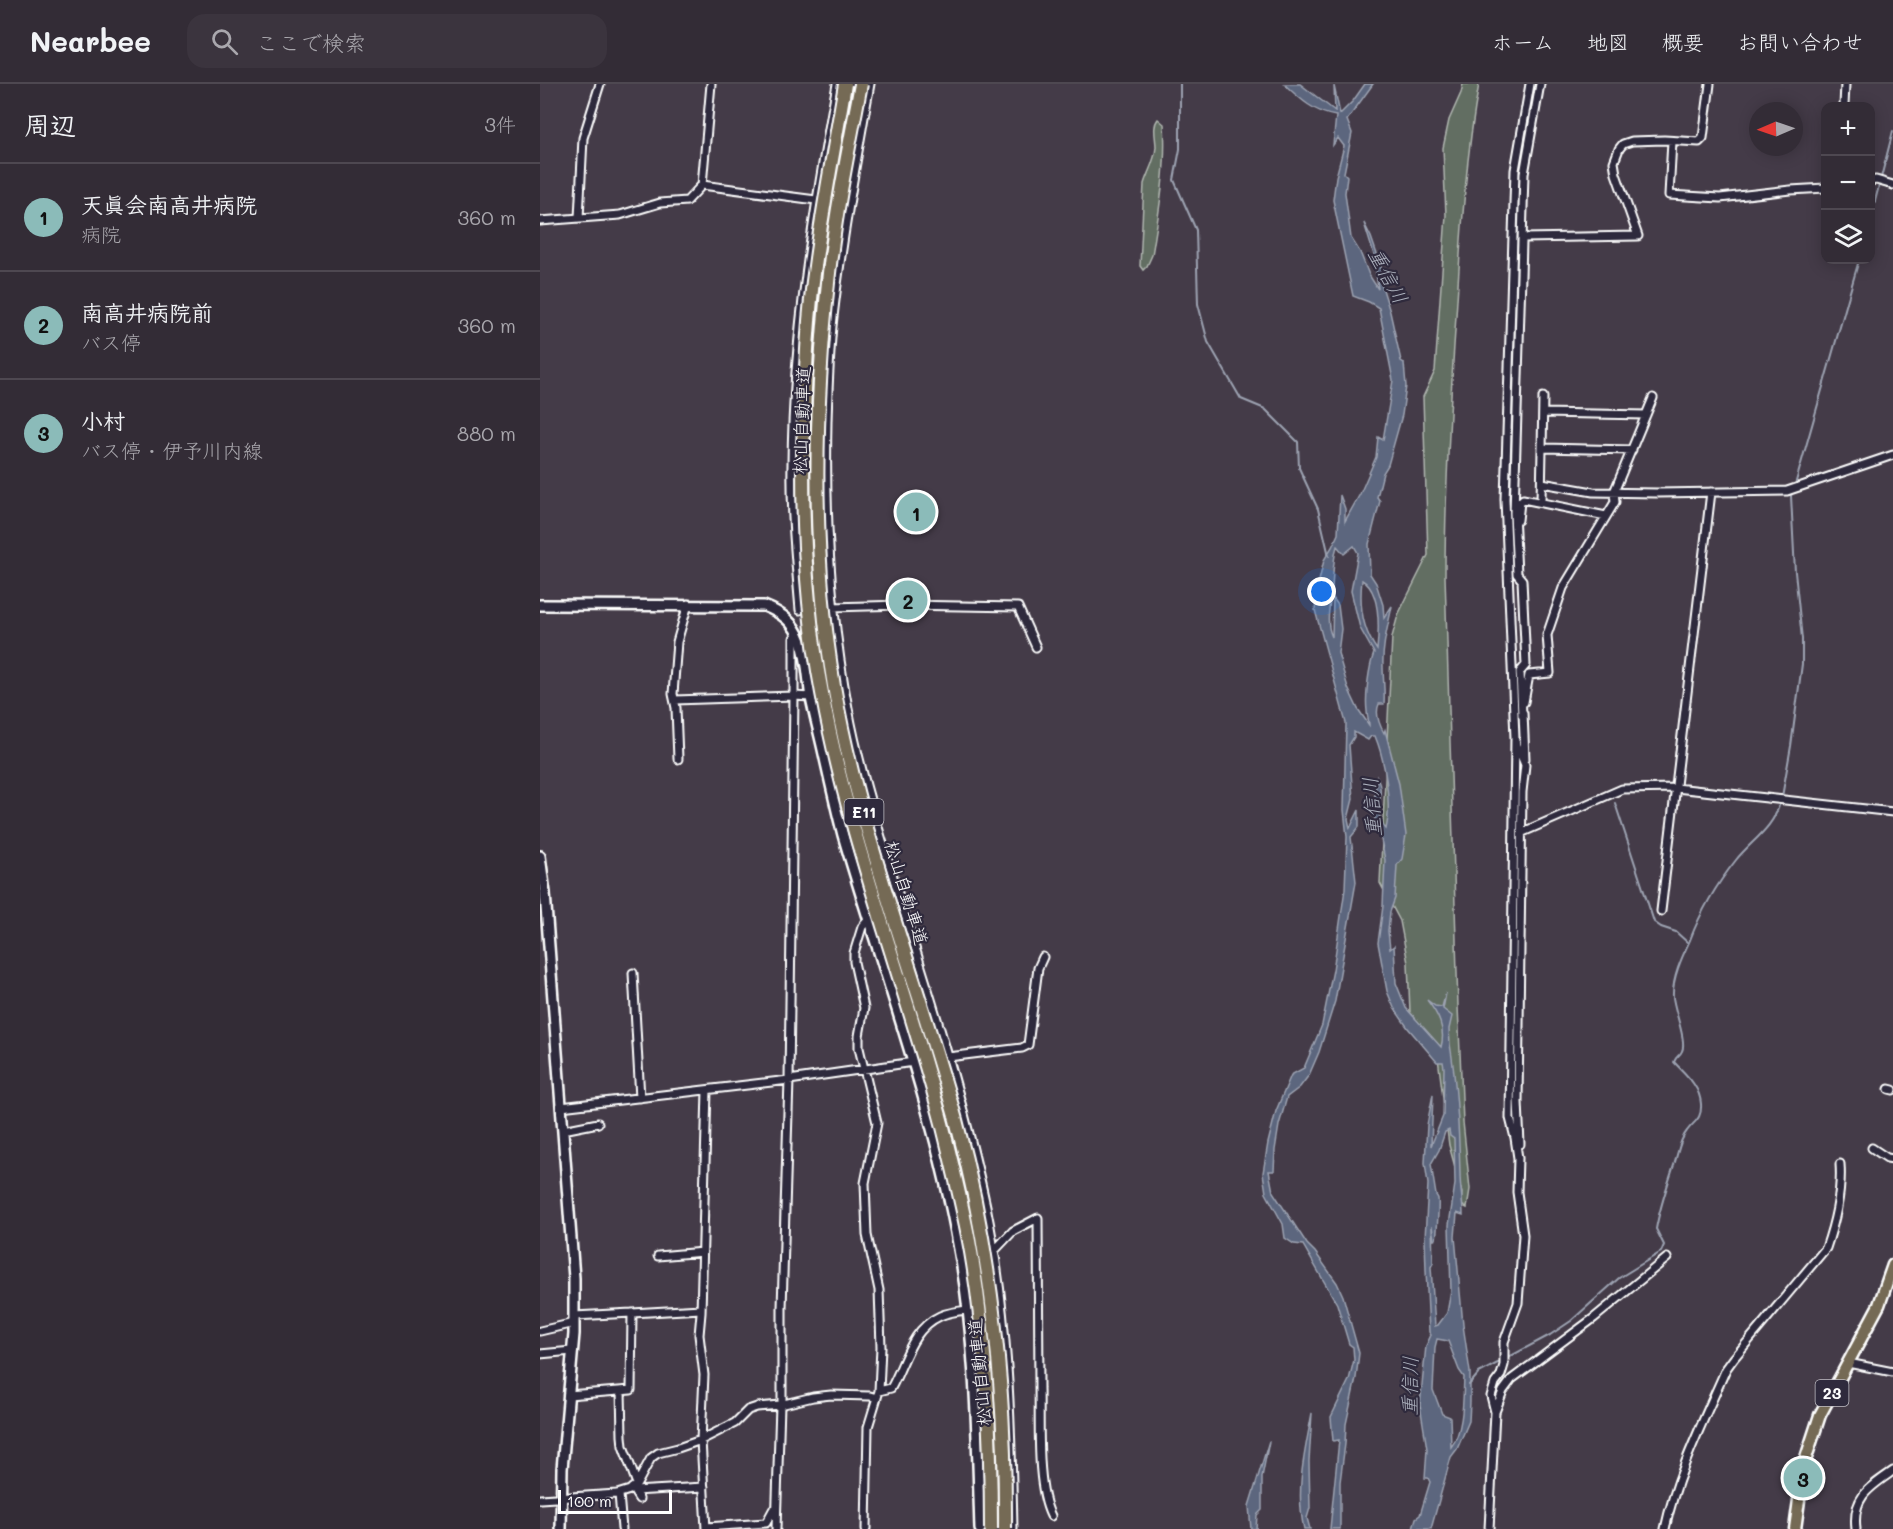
<!DOCTYPE html>
<html lang="ja">
<head>
<meta charset="utf-8">
<style>
	body { margin:0; font-family:Mali,"Klee One",sans-serif; background:#3b343e; color:#f1f3f6 }
	.controls { position:absolute; right:18px; top:18px; display:grid; overflow:hidden; border-radius:12px; box-shadow:0 3px 15px #0003 }
	.controls button { width:54px; height:54px; display:grid; place-items:center; padding:0; border:0; border-bottom:2px solid #4e4851; background:#332c36; color:#f1f3f6; font:30px sans-serif }
	.compass { position:absolute; left:1209px; top:18px; width:54px; height:54px; border-radius:50%; background:#332c36; box-shadow:0 3px 15px #0003; rotate:268deg }
	.scale { position:absolute; left:18px; bottom:15px; width:114px; box-sizing:border-box; padding-left:6px; border:3px solid #fff; border-top:0; font-size:16px; line-height:21px; white-space:nowrap; color:#fff; -webkit-text-stroke:4px #2f2a3d; paint-order:stroke }
	.you { position:absolute; left:782px; top:508px; width:21px; height:21px; margin:-15px; border:4px solid #fff; border-radius:50%; background:#1a73e8; box-shadow:0 0 0 9px #1a73e833 }
	.badge { display:grid; place-items:center; width:39px; height:39px; border-radius:50%; background:#8bbbb9; color:#111; font-size:20px; font-weight:700 }
	.pin { position:absolute; translate:-50% -50%; border:3px solid #fff; box-shadow:0 2px 6px #0006 }
	.list { margin:0; padding:0; list-style:none }
	h2 { display:flex; justify-content:space-between; align-items:center; height:78px; margin:0; padding:0 24px; font-size:26px }
	h2 small { font-size:20px; font-weight:400; color:#a9a7ad }
	.list li { display:grid; grid-template-columns:39px 1fr auto; gap:18px; align-items:center; box-sizing:border-box; height:108px; padding:0 24px; border-top:2px solid #4e4851 }
	.list b { display:block; font-size:22px; white-space:nowrap }
	.list p { margin:0; font-size:20px; white-space:nowrap; color:#a9a7ad }
	.list em { font-size:20px; font-style:normal; color:#a9a7ad }
	.icon { flex:none; width:33px; height:33px; fill:none; stroke:currentColor; stroke-width:2; stroke-linecap:round; stroke-linejoin:round }
	.map { position:relative; flex:none; width:1353px; height:1445px; overflow:hidden }
	header { display:flex; align-items:center; gap:36px; box-sizing:border-box; height:84px; padding:0 30px; background:#332c36; border-bottom:2px solid #4e4851 }
	header strong { font-size:28px }
	nav { display:flex; gap:33px; margin-inline-start:auto; font-size:21px }
	.search { width:420px; height:54px; background:#3b343e; display:flex; align-items:center; gap:15px; box-sizing:border-box; padding:0 21px; border-radius:18px; color:#a9a7ad; font-size:22px }
	main { display:flex }
	aside { flex:1; background:#332c36 }
	.map>svg:first-child { display:block }
	.green { fill:#626e62; stroke:#b0b6b0; stroke-width:1.5 }
	.water { fill:#5b667e; stroke:#9da3b2; stroke-width:1.5; fill-rule:evenodd }
	.lines { fill:none; stroke-linecap:round; stroke-linejoin:round }
	.stream { stroke:#9da3b2; stroke-width:2 }
	.street-casing { stroke:#fff; stroke-width:11 }
	.secondary-casing { stroke:#fff; stroke-width:14 }
	.primary-casing { stroke:#fff; stroke-width:15 }
	.street { stroke:#2f2a3d; stroke-width:7 }
	.secondary { stroke:#2f2a3d; stroke-width:9 }
	.primary { stroke:#756a55; stroke-width:10 }
	.highway-bridge-casing { stroke:#fff; stroke-width:16; stroke-linecap:butt }
	.highway-bridge { stroke:#756a55; stroke-width:12 }
	.labels { text-anchor:middle; stroke-width:4.5; stroke-linejoin:round; paint-order:stroke }
	.shield { fill:#2f2a3d; stroke:#c1bfc5; stroke-width:1.5 }
	.shield-label { font-size:16px; font-weight:bold; fill:#fff }
	.street-label { font-size:18px; fill:#fff; stroke:#2f2a3d }
	.water-label { font-size:20px; font-style:italic; fill:#adb2be; stroke:#2f2a3d }
</style>
</head>
<body>
<header>
<strong>Nearbee</strong>
<div class="search"><svg class="icon" aria-label="search" viewBox="0 0 24 24"><circle cx="10" cy="10" r="6"/><path d="M15 15l6 6"/></svg>ここで検索</div>
<nav><a>ホーム</a><a>地図</a><a>概要</a><a>お問い合わせ</a></nav>
</header>
<main>
<aside>
<h2>周辺<small>3件</small></h2>
<ul class="list">
<li><span class="badge">1</span><div><b>天眞会南高井病院</b><p>病院</p></div><em>360 m</em></li>
<li><span class="badge">2</span><div><b>南高井病院前</b><p>バス停</p></div><em>360 m</em></li>
<li><span class="badge">3</span><div><b>小村</b><p>バス停 · 伊予川内線</p></div><em>880 m</em></li>
</ul>
</aside>
<div class="map">
<svg width="1353" height="1445" viewBox="0 0 1353 1445">
	<rect width="100%" height="100%" fill="#443b48"/>
	<filter id="ink" filterUnits="userSpaceOnUse"><feTurbulence type="fractalNoise" baseFrequency=".0167" numOctaves="2"/><feDisplacementMap in="SourceGraphic" scale="12" xChannelSelector="R" yChannelSelector="G"/><feConvolveMatrix kernelMatrix="1 2 1 2 8 2 1 2 1" color-interpolation-filters="sRGB"/></filter>
	<g filter="url(#ink)">
		<path class="green" d="M923,0H939C925,77 921,154 916,232C910,319 905,405 905,492L918,922L923,1038L930,1105L927,1124L921,1121L922,1109L909,1061L898,974L885,948L870,928L868,879L860,837L840,799L852,553L858,531L888,471L883,313L895,287L906,131L903,64L909,36L921,9Z
			M618,35L624,40C627,83 619,128 612,171L607,182L603,186L600,182L604,100C608,87 615,77 616,63C616,54 612,42 618,35Z"/>
		<path class="water" d="M744,0H760L795,27L794,2L800,30L813,17L825,0H833L807,36L812,49L804,89L807,92L805,109L811,154L820,168L829,191L838,205L834,171L824,139L831,153L841,182V199L850,228L861,277L864,279L866,302L862,331L848,381L843,389L837,413L840,417L829,460L830,490L836,499L843,521L844,534L852,522C848,542 842,562 843,582C843,595 845,607 844,620H839C835,629 839,640 844,649L845,646L859,700L866,751L862,775L857,781L855,814L850,828L848,847L850,865L854,862L856,899L866,924L901,963C906,945 898,930 887,916L895,922L902,923L906,909L903,925L912,932L909,945L910,960C917,1003 919,1046 920,1090C920,1104 923,1117 923,1131L917,1129L915,1153L923,1241L930,1288V1318L929,1337L917,1365L911,1373L891,1445H873L876,1434L880,1431L890,1398L888,1394H885L887,1365L880,1321L886,1262L891,1251L889,1248L886,1186L885,1155L888,1100L885,1079L887,1041L893,1010L891,1062L903,1032L904,984L903,978H897L868,944L854,924L847,907L838,859L843,822L845,776L840,750L835,738L834,719L837,693C846,709 832,730 846,745C852,720 845,676 835,652H831L828,656L814,648V653L809,661L813,715L808,735L810,744L819,726V743L811,753L816,798L795,917L779,968L769,991L760,1003L747,1013L739,1041L735,1066L734,1087H729L733,1108L767,1160L775,1168L797,1199L803,1212L819,1269L816,1294L806,1340L805,1360L800,1398V1445H790L799,1356L793,1357L791,1333L809,1296L814,1276L813,1263L809,1260L797,1220L763,1161L754,1160L745,1154L743,1140L726,1109L723,1089L728,1059L736,1027L751,991L764,984L782,941L793,886L805,805L807,753L804,726L806,639L775,526L779,497L784,476L792,463L798,450L800,411L805,425V437L820,410L836,373L838,353L843,356L853,296L839,224L829,218L813,212L793,116L796,93L804,62L798,54L793,61L796,32C775,29 760,15 744,0ZM797,462L804,470L814,462L818,469L811,507L820,544L834,569C829,583 825,611 827,627C827,632 829,637 829,641L818,625L808,604L798,569L801,545L798,521L793,514L792,553C785,538 790,521 792,505C793,491 793,475 797,462ZM822,496C841,507 839,546 837,566C822,545 819,521 822,496ZM909,1046L910,1052L914,1055L915,1100L909,1141L911,1207L907,1229L898,1241L895,1242L891,1183L893,1179L892,1142L894,1156L896,1155C897,1150 899,1119 898,1115C898,1113 896,1112 896,1111L891,1080L899,1066L905,1048ZM897,1255L908,1257L919,1286L924,1293C923,1313 924,1347 911,1363L910,1333L902,1330L893,1306L895,1263Z
			M772,1329L769,1377L770,1424L767,1434L770,1445H764C755,1407 765,1367 772,1329Z
			M729,1357L722,1393V1426L717,1431L716,1445H711L709,1422Z"/>
		<g class="lines">
			<path class="stream" d="M640,0V65L634,96L656,146L658,220L668,258L701,315L725,325L758,358L759,384L778,425L789,472
				M1308,22V9
				M1330,123L1333,125L1330,135
				M1333,125L1353,47
				M1255,401L1319,176
				M1242,713L1251,662L1262,580V555L1255,488L1251,412L1253,406
				M1075,719L1114,838L1121,843L1136,848L1147,858
				M929,1301L939,1289L1010,1251L1031,1237L1079,1194L1121,1168L1124,1161L1116,1145C1120,1122 1128,1100 1135,1078C1138,1068 1140,1055 1147,1047C1154,1037 1162,1036 1161,1020C1160,1002 1145,990 1134,978C1136,972 1140,972 1142,967C1147,957 1134,926 1133,913C1132,894 1142,873 1150,856C1161,827 1177,800 1196,776C1211,757 1234,744 1240,718"/>
			<defs>
				<path id="street" d="M330,0C316,78 302,155 293,233C289,267 288,302 287,337C285,432 290,529 308,624C320,689 341,752 360,816C392,917 424,1018 446,1122C468,1228 471,1337 473,1445
					M1304,22L1305,0
					M1132,57L1129,111L1180,114L1250,106L1286,104
					M1330,97L1336,96L1353,101
					M162,101L276,116
					M39,134L43,54L60,0
					M0,137L80,131L120,119L147,117L162,101L171,0
					M983,154L1098,152L1076,90L1074,78L1079,65L1083,60L1092,57L1124,56L1159,58L1163,54L1170,0
					M1003,329L1106,331
					M1003,364L1092,366
					M1002,399L1053,408L1117,409L1247,407L1353,371
					M1001,417L1003,313
					M978,436L980,418L983,415L1066,432
					M292,523L362,521L478,523L496,563
					M260,526C256,478 251,429 252,380C253,252 274,126 297,0
					M135,616L254,612V554L259,551
					M984,618L989,591L1010,589L1007,551L1023,504L1075,418L1074,408L1113,314
					M983,629L985,675
					M982,631L980,588L986,581L982,496L977,490L974,429L984,90L1000,0
					M976,659L985,681L982,708L978,1018L980,1060
					M138,675L136,624L133,610L137,558L148,520
					M983,748L1082,705L1136,704L1353,728
					M1121,827L1171,408
					M93,889L100,1014
					M408,973L482,964L488,961L498,884L503,873
					M1349,1005L1353,1006
					M21,1023L249,996L374,978
					M23,1046L58,1039
					M1332,1064L1347,1074L1353,1075
					M455,1166L473,1147L498,1134C498,1191 499,1248 499,1304C500,1338 496,1402 511,1432
					M118,1172L163,1168
					M92,1229L161,1225
					M0,1247L34,1239
					M0,1270L32,1267
					M1308,1279L1353,1288
					M81,1307L82,1352L83,1362L97,1400
					M339,1307L351,1304C365,1279 371,1245 400,1232C409,1228 419,1227 428,1226
					M28,1311L91,1306L92,1229L34,1232
					M242,1321V1224L249,996L254,612L271,613
					M955,1328L951,1312L955,1299L961,1291L964,1281V1258L978,1219L983,1151L977,1108L978,1074L975,1054L970,1034L975,654L965,415L975,86L990,0
					M92,1404L99,1415
					M94,1407L164,1403
					M79,1410L82,1445
					M0,1415L77,1410L90,1406L97,1400L111,1374L118,1369L138,1364L161,1356L195,1339L208,1326L217,1323L240,1321L273,1313L291,1311L330,1312L337,1314
					M166,1443L226,1439L233,1426L236,1424
					M166,1445L161,1356L164,1291L159,1251L161,1229L167,1006
					M236,1445L240,1321
					M326,1445L328,1343L339,1307L341,1263L339,1206L327,1151L325,1099L337,1039L319,964V952L324,924L314,878V869L322,843L329,835
					M949,1445L955,1328L963,1307L972,1295L1054,1234L1127,1174
					M1125,1445C1137,1389 1163,1338 1186,1285L1194,1274L1286,1164C1295,1138 1302,1107 1300,1080
					M1316,1445C1312,1413 1330,1403 1353,1387"/>
				<path id="secondary" d="M0,521L224,522C242,529 254,538 261,557C268,575 268,595 271,614C275,633 280,652 284,670C290,697 296,724 303,751C343,889 394,1023 419,1165C436,1257 437,1352 440,1445
					M0,772L5,809L34,1194V1250L22,1385L21,1445"/>
				<path id="primary" d="M1255,1445L1264,1380L1280,1331L1339,1221L1353,1181"/>
			</defs>
			<use href="#street" class="street-casing"/>
			<use href="#secondary" class="secondary-casing"/>
			<use href="#primary" class="primary-casing"/>
			<use href="#street" class="street"/>
			<use href="#secondary" class="secondary"/>
			<use href="#primary" class="primary"/>
			<defs>
				<path id="highway-bridge" d="M305,0C295,61 283,121 275,182C268,231 266,280 264,329C261,423 264,517 282,609C309,757 365,898 403,1043C414,1088 426,1134 433,1180C447,1268 451,1356 451,1445
					M321,0C309,63 296,126 289,189C274,326 271,466 294,602C319,748 376,892 416,1036C452,1169 466,1307 465,1445"/>
			</defs>
			<use href="#highway-bridge" class="highway-bridge-casing"/>
			<use href="#highway-bridge" class="highway-bridge"/>
		</g>
	</g>
	<g class="labels">
		<g class="shield">
			<rect x="304.5" y="715" width="39" height="26" rx="4.5"/>
			<rect x="1275.5" y="1296" width="33" height="26" rx="4.5"/>
		</g>
		<g class="shield-label">
			<text x="324" y="734">E11</text>
			<text x="1292" y="1315">23</text>
		</g>
		<g class="street-label">
			<text transform="translate(262 336) rotate(-88)" y="6">松山自動車道</text>
			<text transform="translate(366 809) rotate(73)" y="6">松山自動車道</text>
			<text transform="translate(440 1288) rotate(-95)" y="6">松山自動車道</text>
		</g>
		<g class="water-label">
			<text transform="translate(848 192) rotate(62)" y="7">重信川</text>
			<text transform="translate(832 723) rotate(-94)" y="7">重信川</text>
			<text transform="translate(870 1302) rotate(-89)" y="7">重信川</text>
		</g>
	</g>
</svg>
<div class="controls">
<button>+</button>
<button>−</button>
<button><svg class="icon" aria-label="layers" viewBox="0 0 24 24"><path d="M12 4l9 5-9 5-9-5zM3 14l9 5 9-5"/></svg></button>
</div>
<svg class="compass" viewBox="-18 -18 36 36"><path d="M0-13l5 13h-10z" fill="#e53935"/><path d="M0 13l5-13h-10z" fill="#a9a7ad"/></svg>
<div class="scale">100 m</div>
<div class="you"></div>
<div class="pin badge" style="left:376px;top:428px">1</div>
<div class="pin badge" style="left:368px;top:516px">2</div>
<div class="pin badge" style="left:1263px;top:1394px">3</div>
</div>
</main>
</body>
</html>
